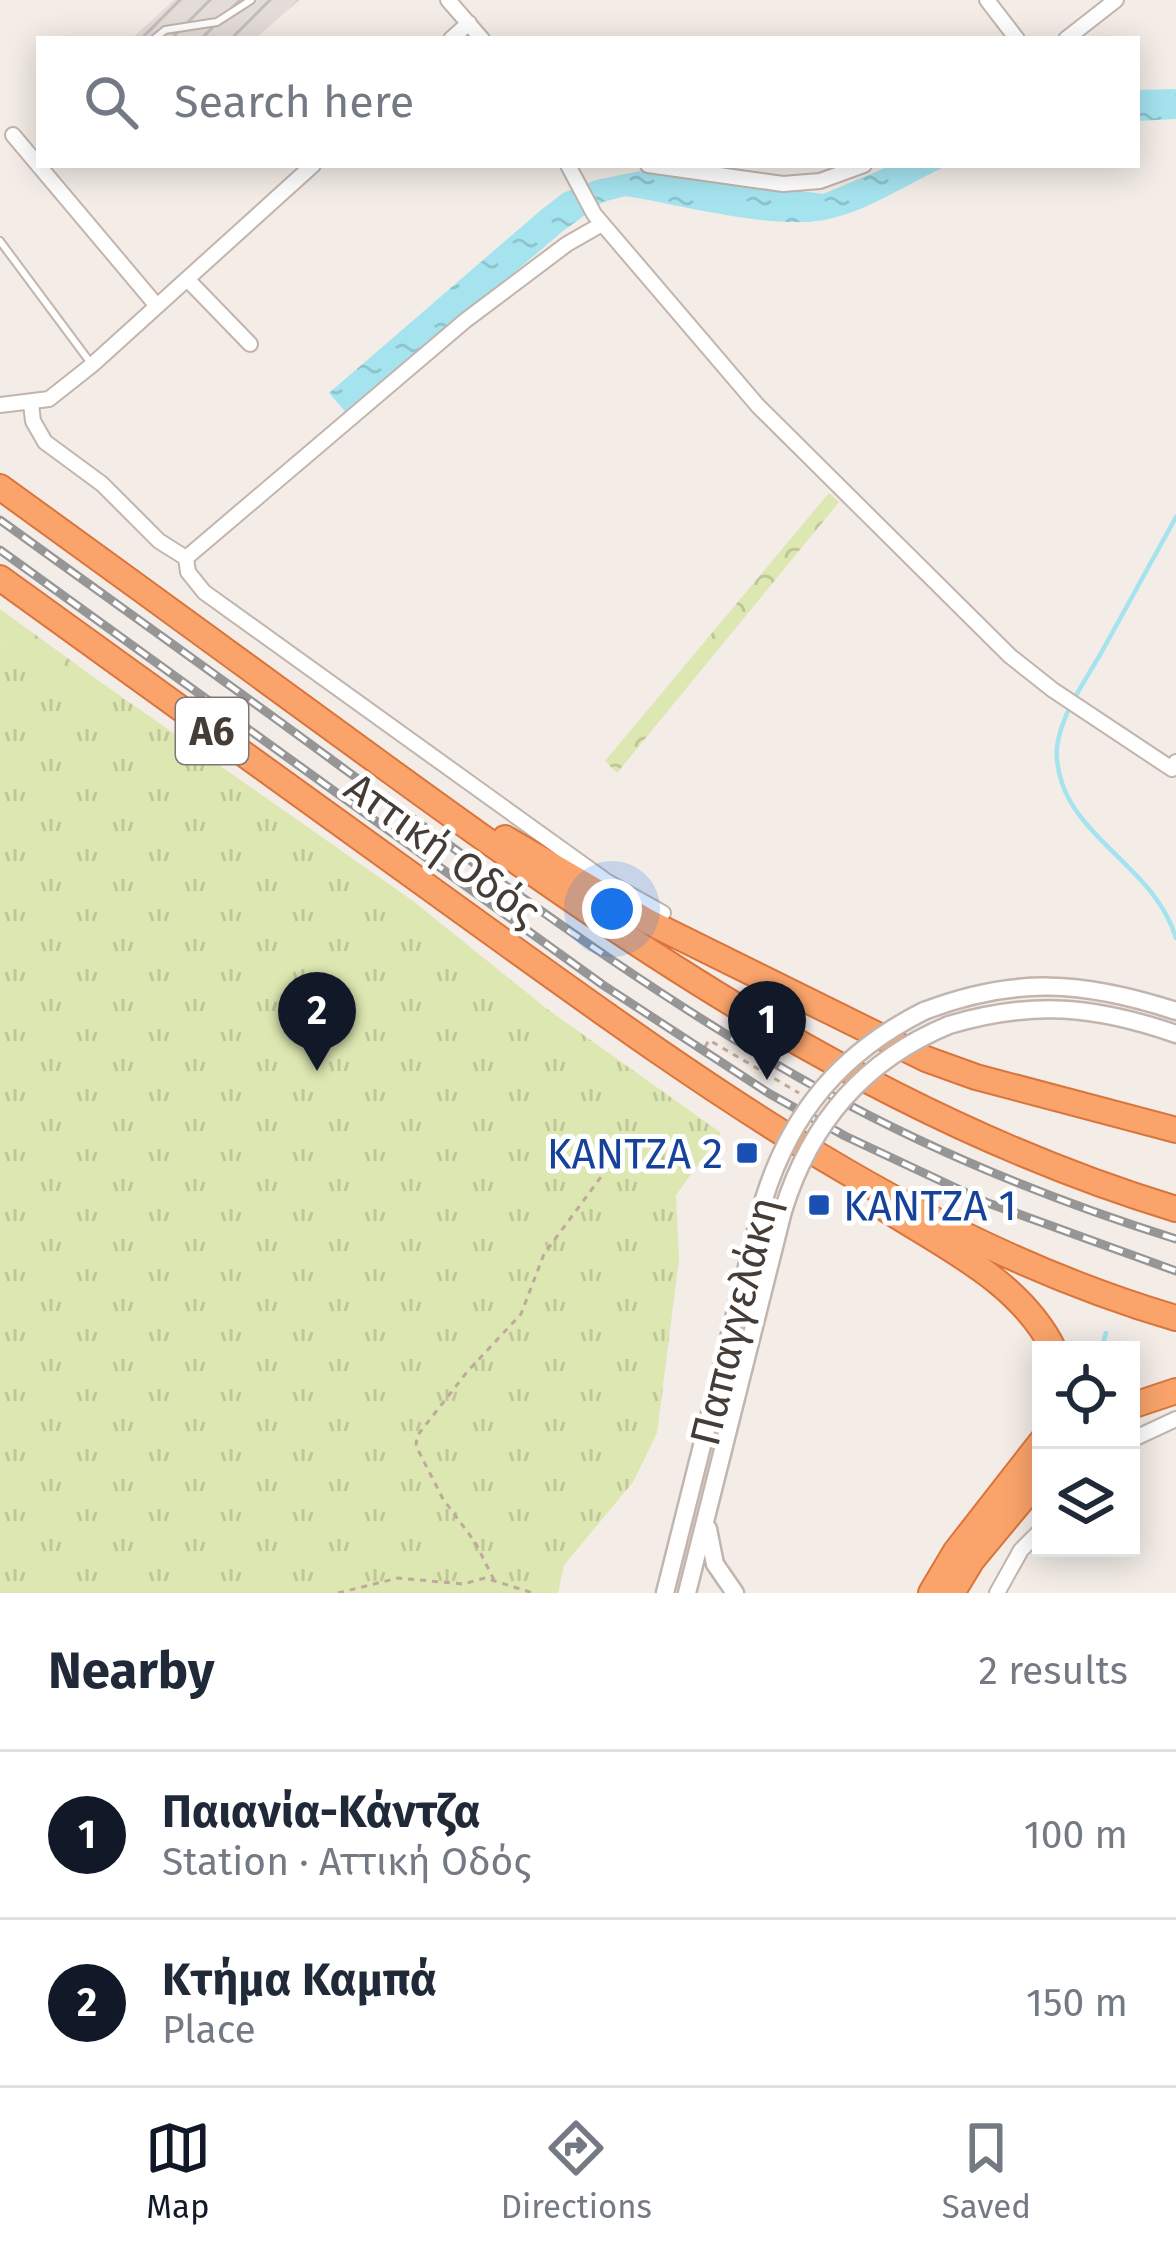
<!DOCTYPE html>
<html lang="en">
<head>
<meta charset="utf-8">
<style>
	body { margin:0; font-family:"Fira Sans",sans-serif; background:#f2f2f3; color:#1f2937 }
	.controls { position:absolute; right:36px; bottom:36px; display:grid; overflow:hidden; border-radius:0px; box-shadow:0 6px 30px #0003 }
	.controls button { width:108px; height:108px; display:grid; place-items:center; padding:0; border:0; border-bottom:3px solid #e0e1e3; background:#fff; color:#1f2937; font:60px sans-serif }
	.you { position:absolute; left:612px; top:909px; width:42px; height:42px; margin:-30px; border:9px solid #fff; border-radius:50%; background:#1a73e8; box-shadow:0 0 0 18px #1a73e833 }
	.badge { display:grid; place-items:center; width:78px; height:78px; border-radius:50%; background:#111827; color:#fff; font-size:39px; font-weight:700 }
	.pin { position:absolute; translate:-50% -99px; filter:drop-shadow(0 3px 6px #0008) }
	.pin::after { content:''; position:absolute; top:63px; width:42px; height:36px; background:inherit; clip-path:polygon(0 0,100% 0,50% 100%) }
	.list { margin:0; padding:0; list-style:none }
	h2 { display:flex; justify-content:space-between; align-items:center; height:156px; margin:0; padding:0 48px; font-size:51px }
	h2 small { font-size:39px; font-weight:400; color:#747a83 }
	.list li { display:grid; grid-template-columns:78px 1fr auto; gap:36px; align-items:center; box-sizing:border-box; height:168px; padding:0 48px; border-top:3px solid #e0e1e3 }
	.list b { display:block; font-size:45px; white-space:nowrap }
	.list p { margin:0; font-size:39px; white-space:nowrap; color:#747a83 }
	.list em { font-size:39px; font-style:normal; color:#747a83 }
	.icon { flex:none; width:66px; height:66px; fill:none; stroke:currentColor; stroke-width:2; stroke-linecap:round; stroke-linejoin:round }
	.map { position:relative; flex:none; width:1176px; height:1593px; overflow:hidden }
	.search { position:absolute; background:#fff; box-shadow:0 6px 30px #0003; left:36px; right:36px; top:36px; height:132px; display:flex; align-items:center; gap:30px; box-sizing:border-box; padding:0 42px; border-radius:0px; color:#747a83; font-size:45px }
	.sheet { height:492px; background:#fff }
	nav { display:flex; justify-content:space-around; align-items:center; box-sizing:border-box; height:168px; border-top:3px solid #e0e1e3; background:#fff; font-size:33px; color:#747a83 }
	nav a { display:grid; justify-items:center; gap:6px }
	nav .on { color:#111827 }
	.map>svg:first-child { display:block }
	.industrial { fill:url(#industrial-furrows) }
	.grass { fill:url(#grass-tufts) }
	.forest { fill:url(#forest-crowns) }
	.water { fill:url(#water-ripples) }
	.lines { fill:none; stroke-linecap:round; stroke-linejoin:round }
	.stream { stroke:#a5e4ef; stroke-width:4.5 }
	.service-casing { stroke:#c2b5ad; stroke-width:10 }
	.minor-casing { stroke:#c2b5ad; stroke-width:18 }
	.tertiary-casing { stroke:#c2b5ad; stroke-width:21 }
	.motorway-casing { stroke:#da743b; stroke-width:28 }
	.path { stroke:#c0a99c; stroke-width:3; stroke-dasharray:6 6; stroke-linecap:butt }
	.service { stroke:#fff; stroke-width:6 }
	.minor { stroke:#fff; stroke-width:14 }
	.tertiary { stroke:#fff; stroke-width:16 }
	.motorway { stroke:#faa46b; stroke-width:24 }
	.rail-casing { stroke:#969696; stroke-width:9 }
	.rail { stroke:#fff; stroke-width:4.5; stroke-dasharray:14; stroke-linecap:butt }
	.tertiary-bridge-casing { stroke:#c2b5ad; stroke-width:21; stroke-linecap:butt }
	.tertiary-bridge { stroke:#fff; stroke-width:16 }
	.transit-dot { fill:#1a4fb4; stroke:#fff; stroke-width:4.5 }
	.labels { text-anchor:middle; stroke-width:10; stroke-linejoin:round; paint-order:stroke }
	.shield { fill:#fff; stroke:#7e7672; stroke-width:3 }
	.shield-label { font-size:39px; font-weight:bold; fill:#463c36 }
	.street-label { font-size:42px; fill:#463c36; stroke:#fff }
	.transit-label { font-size:42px; fill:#164399; stroke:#fff; text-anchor:end }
</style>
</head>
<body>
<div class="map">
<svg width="1176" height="1593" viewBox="0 0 1176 1593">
	<defs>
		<pattern id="industrial-furrows" width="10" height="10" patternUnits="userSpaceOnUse" patternTransform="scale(3)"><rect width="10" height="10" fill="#e3dcd9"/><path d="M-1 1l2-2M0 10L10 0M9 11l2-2" fill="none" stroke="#c4bebb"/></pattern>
		<pattern id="grass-tufts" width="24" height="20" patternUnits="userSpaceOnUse" patternTransform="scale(3)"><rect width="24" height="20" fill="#dde7b1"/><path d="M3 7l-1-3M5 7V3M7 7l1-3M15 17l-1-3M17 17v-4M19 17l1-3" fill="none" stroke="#bfc799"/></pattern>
		<pattern id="forest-crowns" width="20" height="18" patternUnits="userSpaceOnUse" patternTransform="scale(3)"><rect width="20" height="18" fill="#dde7b1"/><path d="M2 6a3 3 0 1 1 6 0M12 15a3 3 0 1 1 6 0" fill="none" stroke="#bfc799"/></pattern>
		<pattern id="water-ripples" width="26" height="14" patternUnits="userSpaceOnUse" patternTransform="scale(3)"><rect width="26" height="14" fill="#a5e4ef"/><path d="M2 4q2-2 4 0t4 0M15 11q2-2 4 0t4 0" fill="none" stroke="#8fc4ce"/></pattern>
	</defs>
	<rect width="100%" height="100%" fill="#f3ece7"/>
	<path class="industrial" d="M174,0H299L255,39H131Z"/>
	<path class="grass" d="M0,640L69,685L99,681L413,901L547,1009L721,1133L676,1195L679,1259L657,1433L633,1482L564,1565L558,1593H0Z"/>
	<path class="forest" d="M829,493L839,502L617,773L605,761Z
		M0,609L99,681L69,686L0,640Z"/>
	<path class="water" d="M1176,89V119L1137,121V90Z
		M892,165H949C910,182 870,210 829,219C777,231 681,205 626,196L603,202L563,231L348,415L329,393L541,210L563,193L596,180L645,170L823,194Z"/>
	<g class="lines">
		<path class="stream" d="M1176,517C1151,563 1125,609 1100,655C1084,682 1061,715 1057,747C1055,771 1065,797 1080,816C1112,858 1160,885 1176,938
			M1101,1350L1106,1333"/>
		<defs>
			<path id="service" d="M154,39L165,30L217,22L251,0
				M0,241L90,362"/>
			<path id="minor" d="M448,0L482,39
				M987,0L1017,39
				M451,39L469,23
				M1066,39L1116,0
				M13,135L157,306
				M568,165L594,214L758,406L1010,656L1053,690L1172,769L1176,762
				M648,165L783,184L820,181L864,165
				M187,279L250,344
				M31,404L33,421L45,442L102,484L159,541L186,558L466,320L567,244L602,224
				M0,405L49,399L92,365L313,165
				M186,558L188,572L204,592L606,881L663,913
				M1131,1440L1176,1419
				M997,1593L1021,1550L1041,1530"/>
			<path id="tertiary" d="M924,1011C1015,976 1084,981 1176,1011
				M949,1025C1033,1000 1095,1006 1176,1034
				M708,1529L715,1564L735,1593
				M665,1593L764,1199
				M687,1593L783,1211"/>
			<path id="motorway" d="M0,487C130,581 259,675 389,770C632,947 885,1121 1176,1209
				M0,578C162,695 323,811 485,928C699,1082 919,1243 1176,1318
				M505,838L649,922L926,1059L976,1077L1176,1130
				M884,1208C945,1247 1021,1282 1054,1350
				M1131,1406L1176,1391
				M931,1593L956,1551L1041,1442
				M952,1593L972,1560L1041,1477"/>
		</defs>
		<use href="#service" class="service-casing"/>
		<use href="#minor" class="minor-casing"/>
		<use href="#tertiary" class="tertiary-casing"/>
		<use href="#motorway" class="motorway-casing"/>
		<path class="path" d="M705,1047L709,1040L799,1093
			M494,1580L475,1542L443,1499L416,1446L417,1436L467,1372L521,1314L544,1254L612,1162
			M338,1593L398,1578L463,1584L485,1578L533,1593"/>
		<use href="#service" class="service"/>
		<use href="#minor" class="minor"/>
		<use href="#tertiary" class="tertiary"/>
		<use href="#motorway" class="motorway"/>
		<defs>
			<path id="rail" d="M0,520C116,604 232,686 347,771C502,883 656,999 823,1091C935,1153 1055,1201 1176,1239
				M0,550L603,985L770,1094L845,1136L988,1203L1176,1271"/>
		</defs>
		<use href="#rail" class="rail-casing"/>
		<use href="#rail" class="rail"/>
		<defs>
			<path id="tertiary-bridge" d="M764,1199C791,1112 842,1052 924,1011
				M783,1211C810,1123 864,1060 949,1025"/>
		</defs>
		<use href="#tertiary-bridge" class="tertiary-bridge-casing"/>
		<use href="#tertiary-bridge" class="tertiary-bridge"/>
	</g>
	<g class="transit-dot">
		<rect x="735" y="1141" width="24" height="24" rx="6"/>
		<rect x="807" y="1193" width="24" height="24" rx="6"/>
	</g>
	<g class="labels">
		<rect class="shield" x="176" y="698" width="72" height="66" rx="9"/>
		<g class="shield-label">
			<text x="212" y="745">Α6</text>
		</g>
		<g class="street-label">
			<text transform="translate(443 849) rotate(36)" y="15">Αττική Οδός</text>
			<text transform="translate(734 1321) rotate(-76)" y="15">Παπαγγελάκη</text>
		</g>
		<g class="transit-label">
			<text x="723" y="1168">ΚΑΝΤΖΑ 2</text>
			<text x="843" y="1220" text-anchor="start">ΚΑΝΤΖΑ 1</text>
		</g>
	</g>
</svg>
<div class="controls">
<button><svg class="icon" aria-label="locate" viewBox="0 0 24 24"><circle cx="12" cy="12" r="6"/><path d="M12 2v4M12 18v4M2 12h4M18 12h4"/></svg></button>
<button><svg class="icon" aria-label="layers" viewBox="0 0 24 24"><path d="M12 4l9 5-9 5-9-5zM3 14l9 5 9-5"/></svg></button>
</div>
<div class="you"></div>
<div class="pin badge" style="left:767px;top:1080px">1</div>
<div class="pin badge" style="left:317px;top:1071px">2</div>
<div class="search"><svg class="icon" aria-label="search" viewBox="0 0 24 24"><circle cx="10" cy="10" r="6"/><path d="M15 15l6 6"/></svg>Search here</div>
</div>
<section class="sheet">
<h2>Nearby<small>2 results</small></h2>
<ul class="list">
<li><span class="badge">1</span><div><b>Παιανία-Κάντζα</b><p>Station · Αττική Οδός</p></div><em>100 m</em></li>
<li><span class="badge">2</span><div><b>Kτήμα Καμπά</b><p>Place</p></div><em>150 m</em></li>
</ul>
</section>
<nav>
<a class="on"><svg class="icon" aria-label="map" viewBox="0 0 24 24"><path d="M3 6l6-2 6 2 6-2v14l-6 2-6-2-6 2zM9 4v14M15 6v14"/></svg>Map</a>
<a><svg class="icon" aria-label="directions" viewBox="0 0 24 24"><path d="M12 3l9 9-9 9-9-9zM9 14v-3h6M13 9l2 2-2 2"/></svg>Directions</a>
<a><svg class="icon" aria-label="saved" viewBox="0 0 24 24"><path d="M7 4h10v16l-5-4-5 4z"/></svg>Saved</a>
</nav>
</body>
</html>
